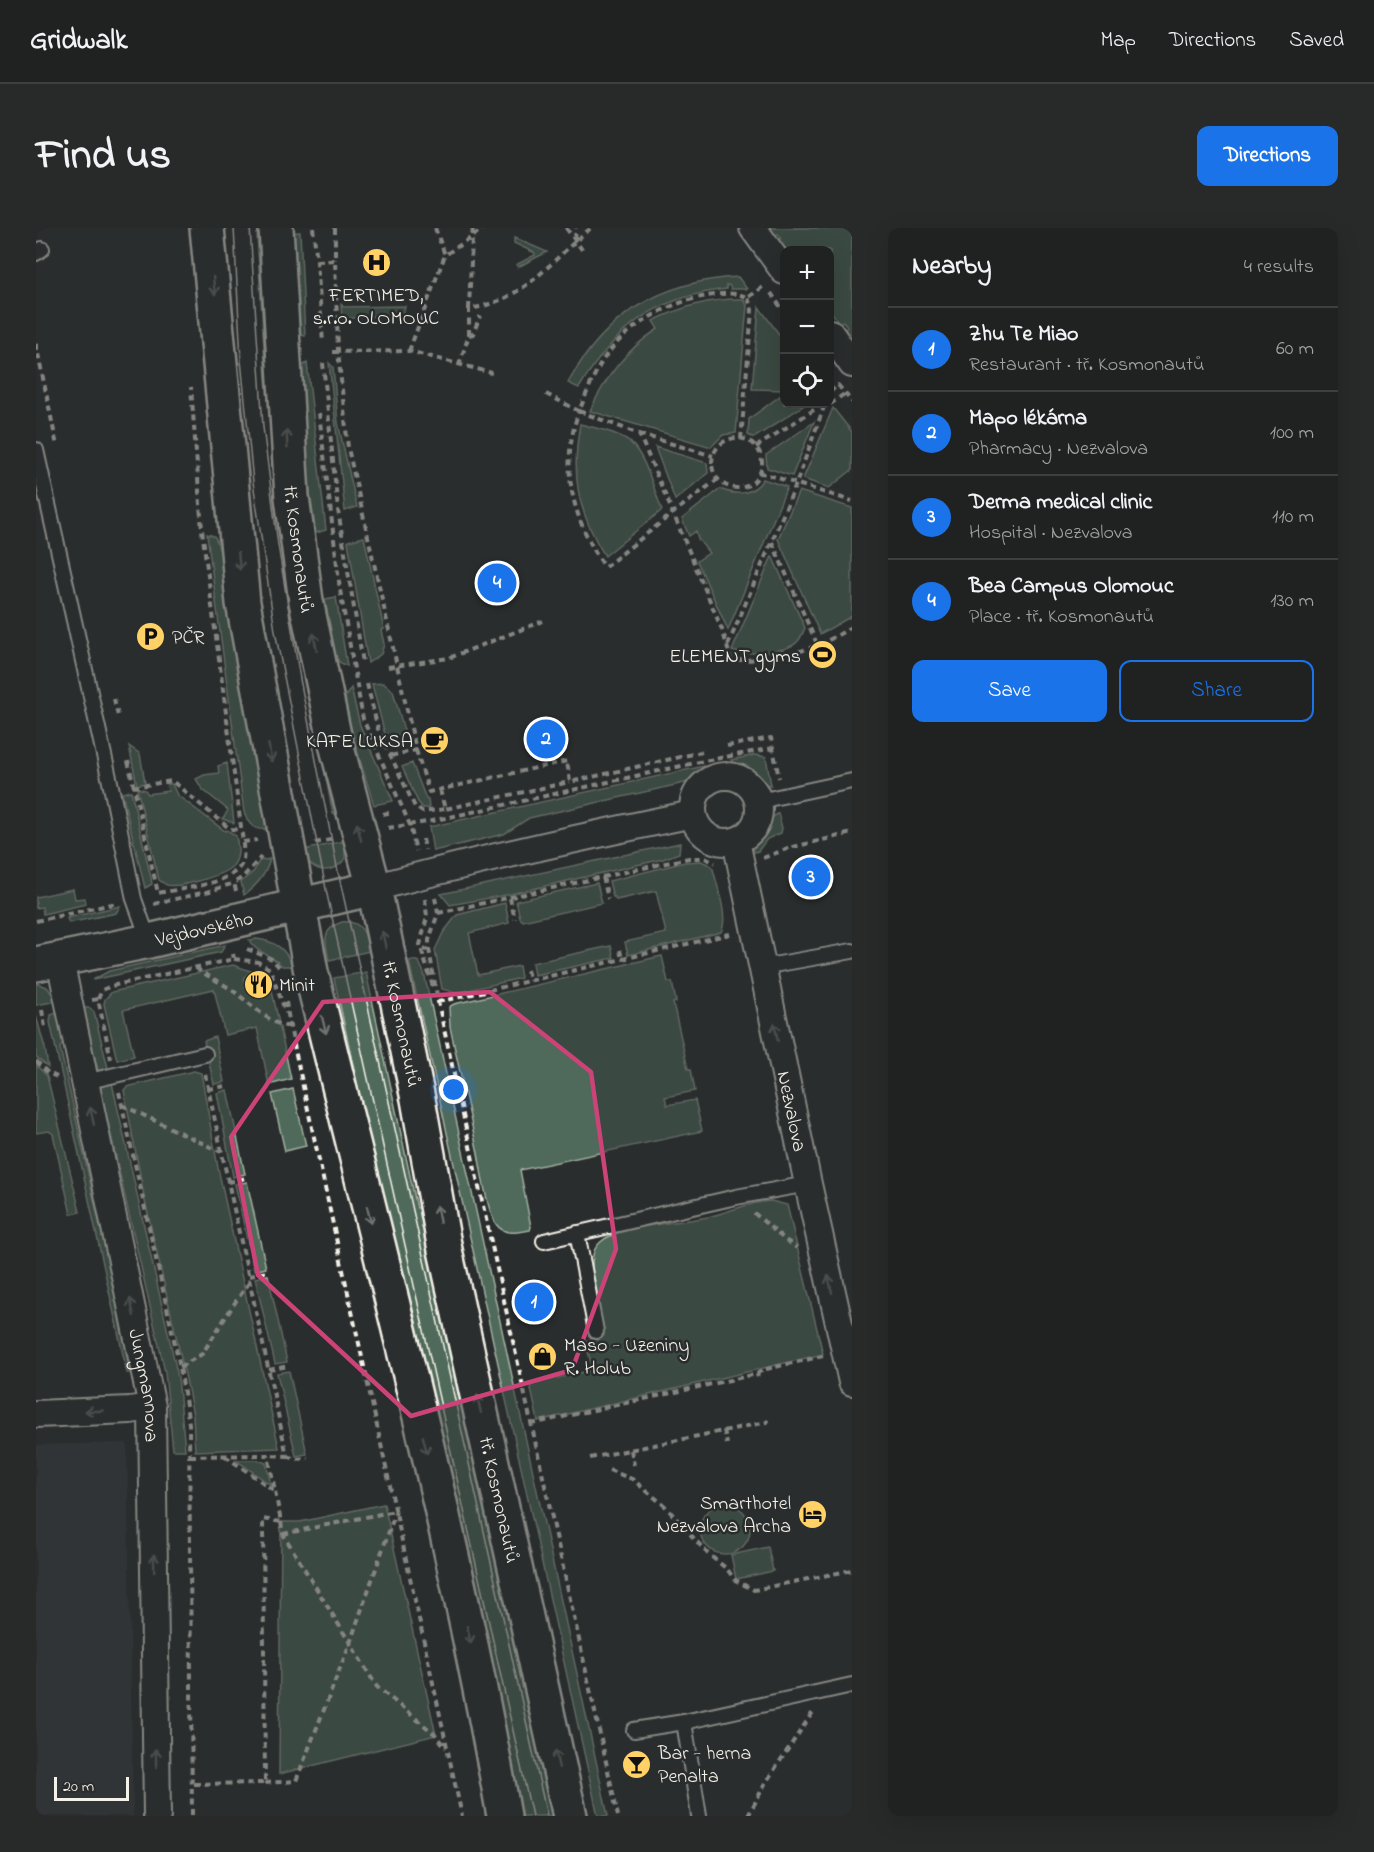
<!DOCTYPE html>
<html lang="en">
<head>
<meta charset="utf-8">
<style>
	body { margin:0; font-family:"Indie Flower",sans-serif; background:#282a2a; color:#f1f3f6 }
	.controls { position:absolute; right:18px; top:18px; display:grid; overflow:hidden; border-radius:12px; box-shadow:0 6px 24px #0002 }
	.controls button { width:54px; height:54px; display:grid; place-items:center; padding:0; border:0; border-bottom:2px solid #3d3f40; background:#202222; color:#f1f3f6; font:30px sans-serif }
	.scale { position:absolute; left:18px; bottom:15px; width:75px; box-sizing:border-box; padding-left:6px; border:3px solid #f4f1e8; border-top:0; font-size:16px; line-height:21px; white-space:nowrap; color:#f4f1e8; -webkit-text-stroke:4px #2a2d2e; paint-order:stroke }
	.you { position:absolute; left:418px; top:862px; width:21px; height:21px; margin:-15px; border:4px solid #fff; border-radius:50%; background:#1a73e8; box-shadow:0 0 0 9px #1a73e833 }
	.badge { display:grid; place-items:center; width:39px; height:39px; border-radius:50%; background:#1a73e8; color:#fff; font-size:20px; font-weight:700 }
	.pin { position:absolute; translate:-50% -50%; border:3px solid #fff; box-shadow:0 2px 6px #0006 }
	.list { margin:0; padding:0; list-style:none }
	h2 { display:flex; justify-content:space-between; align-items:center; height:78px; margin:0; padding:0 24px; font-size:26px }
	h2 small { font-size:20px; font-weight:400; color:#a2a4a5 }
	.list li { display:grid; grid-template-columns:39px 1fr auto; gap:18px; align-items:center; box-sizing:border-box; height:84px; padding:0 24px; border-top:2px solid #3d3f40 }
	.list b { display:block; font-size:22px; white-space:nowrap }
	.list p { margin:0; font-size:20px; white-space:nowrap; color:#a2a4a5 }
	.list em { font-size:20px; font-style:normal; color:#a2a4a5 }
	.actions { display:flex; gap:12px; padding:18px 24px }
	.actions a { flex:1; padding:14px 0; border:2px solid #1a73e8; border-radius:12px; text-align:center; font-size:21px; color:#1a73e8 }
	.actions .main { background:#1a73e8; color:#fff }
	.icon { flex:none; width:33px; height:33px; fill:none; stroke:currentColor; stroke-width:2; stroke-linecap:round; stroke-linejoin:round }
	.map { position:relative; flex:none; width:816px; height:1588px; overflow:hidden; border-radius:12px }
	header { display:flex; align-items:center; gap:36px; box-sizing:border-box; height:84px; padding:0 30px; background:#202222; border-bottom:2px solid #3d3f40 }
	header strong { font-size:28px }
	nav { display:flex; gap:33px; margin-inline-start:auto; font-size:21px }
	.intro { display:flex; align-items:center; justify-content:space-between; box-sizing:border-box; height:144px; padding:0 36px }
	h1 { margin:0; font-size:42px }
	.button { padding:15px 27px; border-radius:12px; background:#1a73e8; color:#fff; font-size:21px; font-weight:700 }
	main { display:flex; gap:36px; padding:0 36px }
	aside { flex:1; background:#202222; border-radius:12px; box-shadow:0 6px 24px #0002 }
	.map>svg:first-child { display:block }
	.built { fill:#3b3e43 }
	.green { fill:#506b5a; stroke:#a2aea1; stroke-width:1.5 }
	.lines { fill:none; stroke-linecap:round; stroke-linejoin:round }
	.lane-casing { stroke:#f4f1e8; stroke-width:18 }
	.street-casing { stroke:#f4f1e8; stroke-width:30 }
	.secondary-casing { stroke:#f4f1e8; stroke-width:38 }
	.path { stroke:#f4f1e8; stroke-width:4; stroke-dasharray:6 4.5; stroke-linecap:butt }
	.lane { stroke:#2a2d2e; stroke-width:14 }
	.street { stroke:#2a2d2e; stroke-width:26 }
	.secondary { stroke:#2a2d2e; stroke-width:33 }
	.tram { stroke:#f4f1e8; stroke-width:1.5 }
	.oneway { stroke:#71726f }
	.marked { fill:none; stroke:#cc4377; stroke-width:4.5; stroke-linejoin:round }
	.labels { text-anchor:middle; stroke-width:5; stroke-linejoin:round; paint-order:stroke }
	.poi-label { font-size:20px; fill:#f4f1e8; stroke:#2a2d2e; text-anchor:start }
	.street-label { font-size:20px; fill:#f4f1e8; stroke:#2a2d2e }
</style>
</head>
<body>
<header>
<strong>Gridwalk</strong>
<nav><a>Map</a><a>Directions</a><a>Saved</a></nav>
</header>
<div class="intro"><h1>Find us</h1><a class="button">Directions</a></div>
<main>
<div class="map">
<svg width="816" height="1588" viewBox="0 0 816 1588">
	<rect width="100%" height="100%" fill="#2a2d2e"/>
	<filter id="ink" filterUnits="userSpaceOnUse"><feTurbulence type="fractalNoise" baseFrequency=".0167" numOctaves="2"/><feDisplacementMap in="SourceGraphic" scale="12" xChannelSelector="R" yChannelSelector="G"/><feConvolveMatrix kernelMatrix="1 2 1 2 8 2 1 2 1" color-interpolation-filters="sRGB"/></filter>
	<g filter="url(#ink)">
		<path class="built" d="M91,1215L97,1588H0V1217Z"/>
		<path class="green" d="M733,0H816V113L809,103L811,98L807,93L803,95L794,82V22H749L742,13L745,10L742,6L738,7Z
			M264,4L269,108L260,106L253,5Z
			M229,5L305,585L297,586L259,392L243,282L230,151L221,6Z
			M478,10L511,24L482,39L480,37L499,27V25L478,15Z
			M702,49L711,61H695L693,57H690L691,61C619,69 580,99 543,160L532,155C569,87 625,53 702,49Z
			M707,71L711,77L700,205L687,207L675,219L554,183C570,148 590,122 622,101L617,93C645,79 674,70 707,71Z
			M305,75L307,79L369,78L367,86L306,91Z
			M723,79L748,113V162L716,161Z
			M271,135L290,302L280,305L271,246L262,146L266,138Z
			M293,135L297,139L302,195L321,279L309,283Z
			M748,165V176H770L718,210L712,207L713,191Z
			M797,180L816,204V242L793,260L767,251Z
			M778,194L756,248L731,240L730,227Z
			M544,196C559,200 577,203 590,211C608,222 618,262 626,282L569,328C541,283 535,247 544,196Z
			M619,219L671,235L672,245L639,272Z
			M727,251L751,259L692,402L661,333L673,325L662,311L660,303L653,308L646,291L684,261C700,268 717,267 727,251Z
			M763,263L816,280V388L784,406L742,311Z
			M171,306L178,308L181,313L190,346L206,466L231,601C218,603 212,596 208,584Z
			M328,309L348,401L345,402L348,416L345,426L332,435L312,313Z
			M736,328L769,400C767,404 765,410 762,413C752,425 710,427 696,423Z
			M300,369L311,438L303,434L298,424L289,371Z
			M347,455L357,463L369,506L351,509L348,503L336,456Z
			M315,460L324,497L357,573L338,577L310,487L309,469Z
			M93,518L104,526L109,555L101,557Z
			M719,527L730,529L735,557H730L700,540L695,532Z
			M191,535L198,595L187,591L192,582L166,561L160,551L168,547L183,545L182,538Z
			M376,535L390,571L392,572L393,580H387L382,574L366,539Z
			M668,538L661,552L657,553L493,590L468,606L397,623L393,599Z
			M131,556H136L141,567L189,603L191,602L200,608C202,618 204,628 198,636C192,647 143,660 131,657C128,656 126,654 123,652L101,560L109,562L112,566L132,563Z
			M95,563L115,650L116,656L109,660L86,565Z
			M742,585L746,600L745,605L731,611L722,623L714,625C719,613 732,591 742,585Z
			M309,613V631C295,648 273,645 268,622Z
			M644,615L643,625L627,631L470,667L414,677L405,666Z
			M234,631C230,647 221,657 208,667L205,654L218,643L223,633Z
			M665,633L674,637L677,641C681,658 693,690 685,704L592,727L589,714L630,705L620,663L580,672L579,669H577L573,653L649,634Z
			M561,655L566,675L487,693L484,690L480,673Z
			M37,661L39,671L49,670L50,676L7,686L6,679L0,680V669Z
			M469,675L473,695L433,705L442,747L483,738L485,750L420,765L406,761L399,722L407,705L421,687Z
			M84,678L80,685L33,695L31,690Z
			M306,694C326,692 330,706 334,723L293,732C289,714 285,701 306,694Z
			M220,711C240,713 249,721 257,738H246C236,726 219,725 213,712Z
			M189,717L185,724L57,752L73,743Z
			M575,718L578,730L498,747L496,735Z
			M626,728L632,754H636L640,774L637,775L652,841H655L659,863L629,869L631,877L659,872L666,903L484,942L495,999L494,1002C483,1004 468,1008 460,996C451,984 445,942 442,925C433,883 423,841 414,799L413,779L418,776Z
			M377,732L383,734L388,745L572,1588H562L373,733Z
			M197,737L215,743L208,750L211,760L220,764L225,760L235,758L255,851L233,857L221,800L189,807L178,761L87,782L98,828L81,832L68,776L69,771L76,764Z
			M330,744L381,980L389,978L524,1588H483L298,750Z
			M0,755L11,759L21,773L0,777Z
			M48,780H54L58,784L72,840L62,843Z
			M24,784L29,810L24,820L97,1145H91L14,794L15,787Z
			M0,788L9,820L12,839L0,829Z
			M179,809L188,854L178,856L168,813Z
			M0,837L11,848L44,984L35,986L17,906L13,903L0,905Z
			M158,843L165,845L182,940L243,1220L159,1223L157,1187L150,1151L109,973L88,862L91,859Z
			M76,855L142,1149L149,1222H137L129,1144L64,859Z
			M257,861L270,918L249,923L236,866Z
			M191,862L209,946L197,949L181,865Z
			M211,954L230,1040L218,1043L199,956Z
			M735,973L751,977L787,1126L502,1193L494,1156L557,1142L549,1113L568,1108C564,1087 550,1040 559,1021C561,1017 567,1011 572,1009C600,996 642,995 672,989C694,984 712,974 735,973Z
			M232,1047L251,1134L239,1136L219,1050Z
			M253,1143L271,1226L260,1228L241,1145Z
			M200,1232H222L230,1235L235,1257Z
			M348,1276L400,1507L243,1546L245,1294H264Z
			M664 1301a25 25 0 1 1 50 0a25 25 0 1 1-50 0Z
			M732,1319L737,1343L700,1351L695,1327Z"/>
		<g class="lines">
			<defs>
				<path id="lane" d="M0,25L6,21
					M0,222L76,563L98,671L113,713
					M723,573L816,553
					M726,739L816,723
					M49,854L169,826
					M541,1005L560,1103
					M508,1013L700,969L772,956
					M648,1494L663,1588
					M598,1502L648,1494L816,1457"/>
				<g id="street">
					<path d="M717,0L748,43"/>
					<path d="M794,105L816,136"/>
					<circle cx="690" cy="581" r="33"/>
					<path id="s1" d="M700,613L772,956L816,1154"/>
					<path d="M338,660C443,631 550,608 657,586"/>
					<path id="s2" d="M24,732L116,1179L121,1588"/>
					<path d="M0,1186L94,1182L116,1179"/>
				</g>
				<g id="secondary">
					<path d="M171,0L207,375L275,744C343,1024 418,1304 468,1588"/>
					<path id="s3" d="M240,0L256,269L270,373L299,512L338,660L382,871L409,1022L534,1588"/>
					<path id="s4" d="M0,736L113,713L338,660"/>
				</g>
			</defs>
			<use href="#lane" class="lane-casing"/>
			<use href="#street" class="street-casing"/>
			<use href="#secondary" class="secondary-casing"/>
			<path class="path" d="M277,0L281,33L287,115
				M299,0V32
				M399,0L409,27L436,9L437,0
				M530,0L547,23
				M539,11L540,0
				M281,33L299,32L302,123L312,220L380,522L354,528
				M735,65L748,84
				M433,81L436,9L447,0
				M433,107L437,106L444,88
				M0,116L21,218
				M373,123L409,27
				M297,124L373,123L456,145
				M287,135L302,282L327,435
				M423,137L433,107V81C492,71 512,34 555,0
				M794,164L802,157L816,174
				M510,166L543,183C551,165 558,145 569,129C592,97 633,74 671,68C684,66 701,63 712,70L729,57
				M794,175H796L811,164
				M543,183L603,206L637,285L569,339C536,291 523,239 543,183Z
				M283,185L304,362L327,491L374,597L380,623
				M603,206L677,228
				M676 235a25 25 0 1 1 50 0a25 25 0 1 1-50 0Z
				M705,211L716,82L712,70
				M720,219L787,176
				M723,244L816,273
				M682,251L637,285L687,404L695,432C738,433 781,423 816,398
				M736,314L781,416
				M692,417L760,256L789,176
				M352,439L413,430L507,393
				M331,456L342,501L379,579L387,584L409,581
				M78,471L82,488
				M691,518L735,510L743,550
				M380,522L393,564L531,533L534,554L666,524
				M92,533L122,665C143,661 193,657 205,637C209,630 207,622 207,614L166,302L155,159
				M97,559L136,553L194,601L205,602
				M404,562L409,581L534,554
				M347,586L356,584
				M352,600L391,594L668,533L737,520
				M387,611L389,622
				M207,614L221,612
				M279,615L298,611
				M727,630L753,620L816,605
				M567,649L572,671
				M200,663L198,655L207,649L225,629
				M474,670L479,691
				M389,671L391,689L384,717L398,762
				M118,676L174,663L198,655
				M402,685L653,630H669L679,635
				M0,693L81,675
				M211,721L236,731L244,740
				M393,721L402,774L582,1588
				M388,722L393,721V712L402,685L399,670
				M584,722L586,731
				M198,731L222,734L234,741L250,785
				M160,740C171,748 184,754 196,762C211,772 237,800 254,798
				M491,742L494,753
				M62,771L66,762L75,758L198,731L197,726
				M56,772L62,771L75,831
				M250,774L254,799L426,1588
				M402,774L694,706
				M6,782L9,799
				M0,833L12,845L21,849
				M169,846L251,1228L232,1227
				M172,861L190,858
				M83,864L144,1139L153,1196L156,1588
				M86,877L185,924
				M192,954L210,950
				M718,985L748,1011L761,1020
				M213,1048L231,1044
				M144,1139L166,1126L200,1073L213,1055
				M233,1142L252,1138
				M721,1146L726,1142L787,1128
				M495,1196L721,1146L722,1149
				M688,1202L691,1216
				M595,1222L598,1237
				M154,1228L232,1227L245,1294L227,1291L229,1555L155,1556
				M189,1228L239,1263
				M251,1228L259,1231L272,1230
				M554,1230L731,1194L730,1192
				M573,1242L596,1251L629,1278L672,1326L691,1341L699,1352L718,1362L816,1342
				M245,1294L247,1306L341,1459L400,1507L410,1520
				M247,1306L359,1283
				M229,1555L260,1553L314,1415L360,1283
				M712,1588L730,1554L777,1484"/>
			<use href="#lane" class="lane"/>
			<use href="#street" class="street"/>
			<use href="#secondary" class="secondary"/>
			<path class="tram" d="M198,0L205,132L217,254L239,403L292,671L496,1588
				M214,0L227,199L242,317L264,451L301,639L511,1588"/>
		</g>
		<defs><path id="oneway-shaft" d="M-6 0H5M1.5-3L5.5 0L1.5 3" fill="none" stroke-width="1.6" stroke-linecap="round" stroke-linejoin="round" transform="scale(1.5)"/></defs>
		<g class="oneway">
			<use href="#oneway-shaft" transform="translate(178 58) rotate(84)"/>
			<use href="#oneway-shaft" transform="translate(251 211) rotate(-93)"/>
			<use href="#oneway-shaft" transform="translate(203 333) rotate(85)"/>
			<use href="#oneway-shaft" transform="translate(279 414) rotate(-101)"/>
			<use href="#oneway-shaft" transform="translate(234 525) rotate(80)"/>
			<use href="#oneway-shaft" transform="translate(323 604) rotate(-104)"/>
			<use href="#oneway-shaft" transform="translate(348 712) rotate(-102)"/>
			<use href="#oneway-shaft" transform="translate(288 797) rotate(76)"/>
			<use href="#oneway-shaft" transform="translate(740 804) rotate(-102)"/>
			<use href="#oneway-shaft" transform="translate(56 888) rotate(-102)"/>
			<use href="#oneway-shaft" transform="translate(402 986) rotate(-101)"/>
			<use href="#oneway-shaft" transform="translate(333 987) rotate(76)"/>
			<use href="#oneway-shaft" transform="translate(794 1056) rotate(-103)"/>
			<use href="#oneway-shaft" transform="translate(96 1079) rotate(-102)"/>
			<use href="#oneway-shaft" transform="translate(443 1176) rotate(-102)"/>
			<use href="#oneway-shaft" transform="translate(58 1183) rotate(178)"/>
			<use href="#oneway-shaft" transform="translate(389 1217) rotate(76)"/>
			<use href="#oneway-shaft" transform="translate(118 1335) rotate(-91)"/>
			<use href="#oneway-shaft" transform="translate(433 1407) rotate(77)"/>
			<use href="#oneway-shaft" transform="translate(120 1530) rotate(-91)"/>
			<use href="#oneway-shaft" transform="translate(521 1531) rotate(-102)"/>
		</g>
	</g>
	<path d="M0 0H816V1588H0ZM454,764L555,844L580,1021L536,1142L375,1188L222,1047L195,909L287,774Z" fill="#2a2d2e" fill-opacity=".55" fill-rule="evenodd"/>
	<path class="marked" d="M454,764L555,844L580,1021L536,1142L375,1188L222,1047L195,909L287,774Z"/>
	<defs>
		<symbol id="hospital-disc" viewBox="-11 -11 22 22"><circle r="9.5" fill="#ffd166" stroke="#2a2d2e"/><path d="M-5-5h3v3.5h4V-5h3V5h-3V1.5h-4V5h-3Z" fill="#111"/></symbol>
		<symbol id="parking-disc" viewBox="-11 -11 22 22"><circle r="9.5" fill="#ffd166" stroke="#2a2d2e"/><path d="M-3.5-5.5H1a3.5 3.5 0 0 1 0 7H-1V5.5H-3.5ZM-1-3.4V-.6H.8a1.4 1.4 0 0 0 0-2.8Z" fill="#111"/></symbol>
		<symbol id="stadium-disc" viewBox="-11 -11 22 22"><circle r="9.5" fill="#ffd166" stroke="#2a2d2e"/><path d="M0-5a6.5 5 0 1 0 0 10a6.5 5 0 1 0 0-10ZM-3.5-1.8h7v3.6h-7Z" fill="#111"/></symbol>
		<symbol id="cafe-disc" viewBox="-11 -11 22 22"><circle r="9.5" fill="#ffd166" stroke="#2a2d2e"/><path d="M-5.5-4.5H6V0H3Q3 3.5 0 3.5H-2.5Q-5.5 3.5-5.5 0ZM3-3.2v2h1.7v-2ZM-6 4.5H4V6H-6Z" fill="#111"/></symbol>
		<symbol id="restaurant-disc" viewBox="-11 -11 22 22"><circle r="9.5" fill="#ffd166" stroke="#2a2d2e"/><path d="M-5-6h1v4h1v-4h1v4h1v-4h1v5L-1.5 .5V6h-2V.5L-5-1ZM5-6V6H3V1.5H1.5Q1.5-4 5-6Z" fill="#111"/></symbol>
		<symbol id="shop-disc" viewBox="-11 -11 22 22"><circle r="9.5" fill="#ffd166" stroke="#2a2d2e"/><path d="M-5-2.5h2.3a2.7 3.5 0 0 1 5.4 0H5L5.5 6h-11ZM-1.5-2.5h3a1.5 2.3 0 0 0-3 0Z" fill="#111"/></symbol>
		<symbol id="hotel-disc" viewBox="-11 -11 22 22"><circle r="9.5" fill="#ffd166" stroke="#2a2d2e"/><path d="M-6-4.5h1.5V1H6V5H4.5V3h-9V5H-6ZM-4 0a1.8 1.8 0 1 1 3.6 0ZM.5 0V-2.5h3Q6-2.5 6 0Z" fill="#111"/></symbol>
		<symbol id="bar-disc" viewBox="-11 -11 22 22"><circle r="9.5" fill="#ffd166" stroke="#2a2d2e"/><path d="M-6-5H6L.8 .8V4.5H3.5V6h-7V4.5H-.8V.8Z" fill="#111"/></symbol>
	</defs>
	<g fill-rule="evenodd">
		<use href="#hospital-disc" x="324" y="18" width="33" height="33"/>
		<use href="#parking-disc" x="98" y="392" width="33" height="33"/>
		<use href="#stadium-disc" x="770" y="410" width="33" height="33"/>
		<use href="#cafe-disc" x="382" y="496" width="33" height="33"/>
		<use href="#restaurant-disc" x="206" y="740" width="33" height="33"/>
		<use href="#shop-disc" x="490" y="1112" width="33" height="33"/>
		<use href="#hotel-disc" x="760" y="1270" width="33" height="33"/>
		<use href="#bar-disc" x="584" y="1520" width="33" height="33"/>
	</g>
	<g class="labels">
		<g class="poi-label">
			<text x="340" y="73" text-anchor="middle">FERTIMED,<tspan x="340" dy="23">s.r.o. OLOMOUC</tspan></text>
			<text x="136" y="415">PČR</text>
			<text x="765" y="434" text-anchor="end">ELEMENT gyms</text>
			<text x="377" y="519" text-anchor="end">KAFE LUKSA</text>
			<text x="243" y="763">Minit</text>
			<text x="528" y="1123">Maso - Uzeniny<tspan x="528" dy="23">R. Holub</tspan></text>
			<text x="755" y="1281" text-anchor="end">Smarthotel<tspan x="755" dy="23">Nezvalova Archa</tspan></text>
			<text x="622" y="1531">Bar - herna<tspan x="622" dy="23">Penalta</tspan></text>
		</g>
		<g class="street-label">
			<text dy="7" stroke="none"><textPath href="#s3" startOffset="322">tř. Kosmonautů</textPath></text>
			<text dy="7" stroke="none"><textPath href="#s4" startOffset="172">Vejdovského</textPath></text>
			<text dy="7" stroke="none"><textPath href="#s3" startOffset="808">tř. Kosmonautů</textPath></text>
			<text dy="7" stroke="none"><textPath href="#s1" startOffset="276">Nezvalova</textPath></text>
			<text dy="7" stroke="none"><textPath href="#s2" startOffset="434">Jungmannova</textPath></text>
			<text dy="7" stroke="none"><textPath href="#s3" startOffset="1294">tř. Kosmonautů</textPath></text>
		</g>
	</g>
</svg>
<div class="controls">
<button>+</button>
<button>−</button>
<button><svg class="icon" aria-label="locate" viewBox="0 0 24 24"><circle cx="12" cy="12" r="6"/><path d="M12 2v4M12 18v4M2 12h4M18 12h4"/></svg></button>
</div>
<div class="scale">20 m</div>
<div class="you"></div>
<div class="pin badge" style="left:498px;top:1074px">1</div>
<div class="pin badge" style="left:510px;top:511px">2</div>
<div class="pin badge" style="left:775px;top:649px">3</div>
<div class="pin badge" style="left:461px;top:355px">4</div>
</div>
<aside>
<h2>Nearby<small>4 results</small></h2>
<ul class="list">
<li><span class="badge">1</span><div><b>Zhu Te Miao</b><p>Restaurant · tř. Kosmonautů</p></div><em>60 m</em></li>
<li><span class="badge">2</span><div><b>Mapo lékárna</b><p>Pharmacy · Nezvalova</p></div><em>100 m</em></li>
<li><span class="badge">3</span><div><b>Derma medical clinic</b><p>Hospital · Nezvalova</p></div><em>110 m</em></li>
<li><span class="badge">4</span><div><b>Bea Campus Olomouc</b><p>Place · tř. Kosmonautů</p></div><em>130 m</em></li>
</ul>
<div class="actions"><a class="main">Save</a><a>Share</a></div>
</aside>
</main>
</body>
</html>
